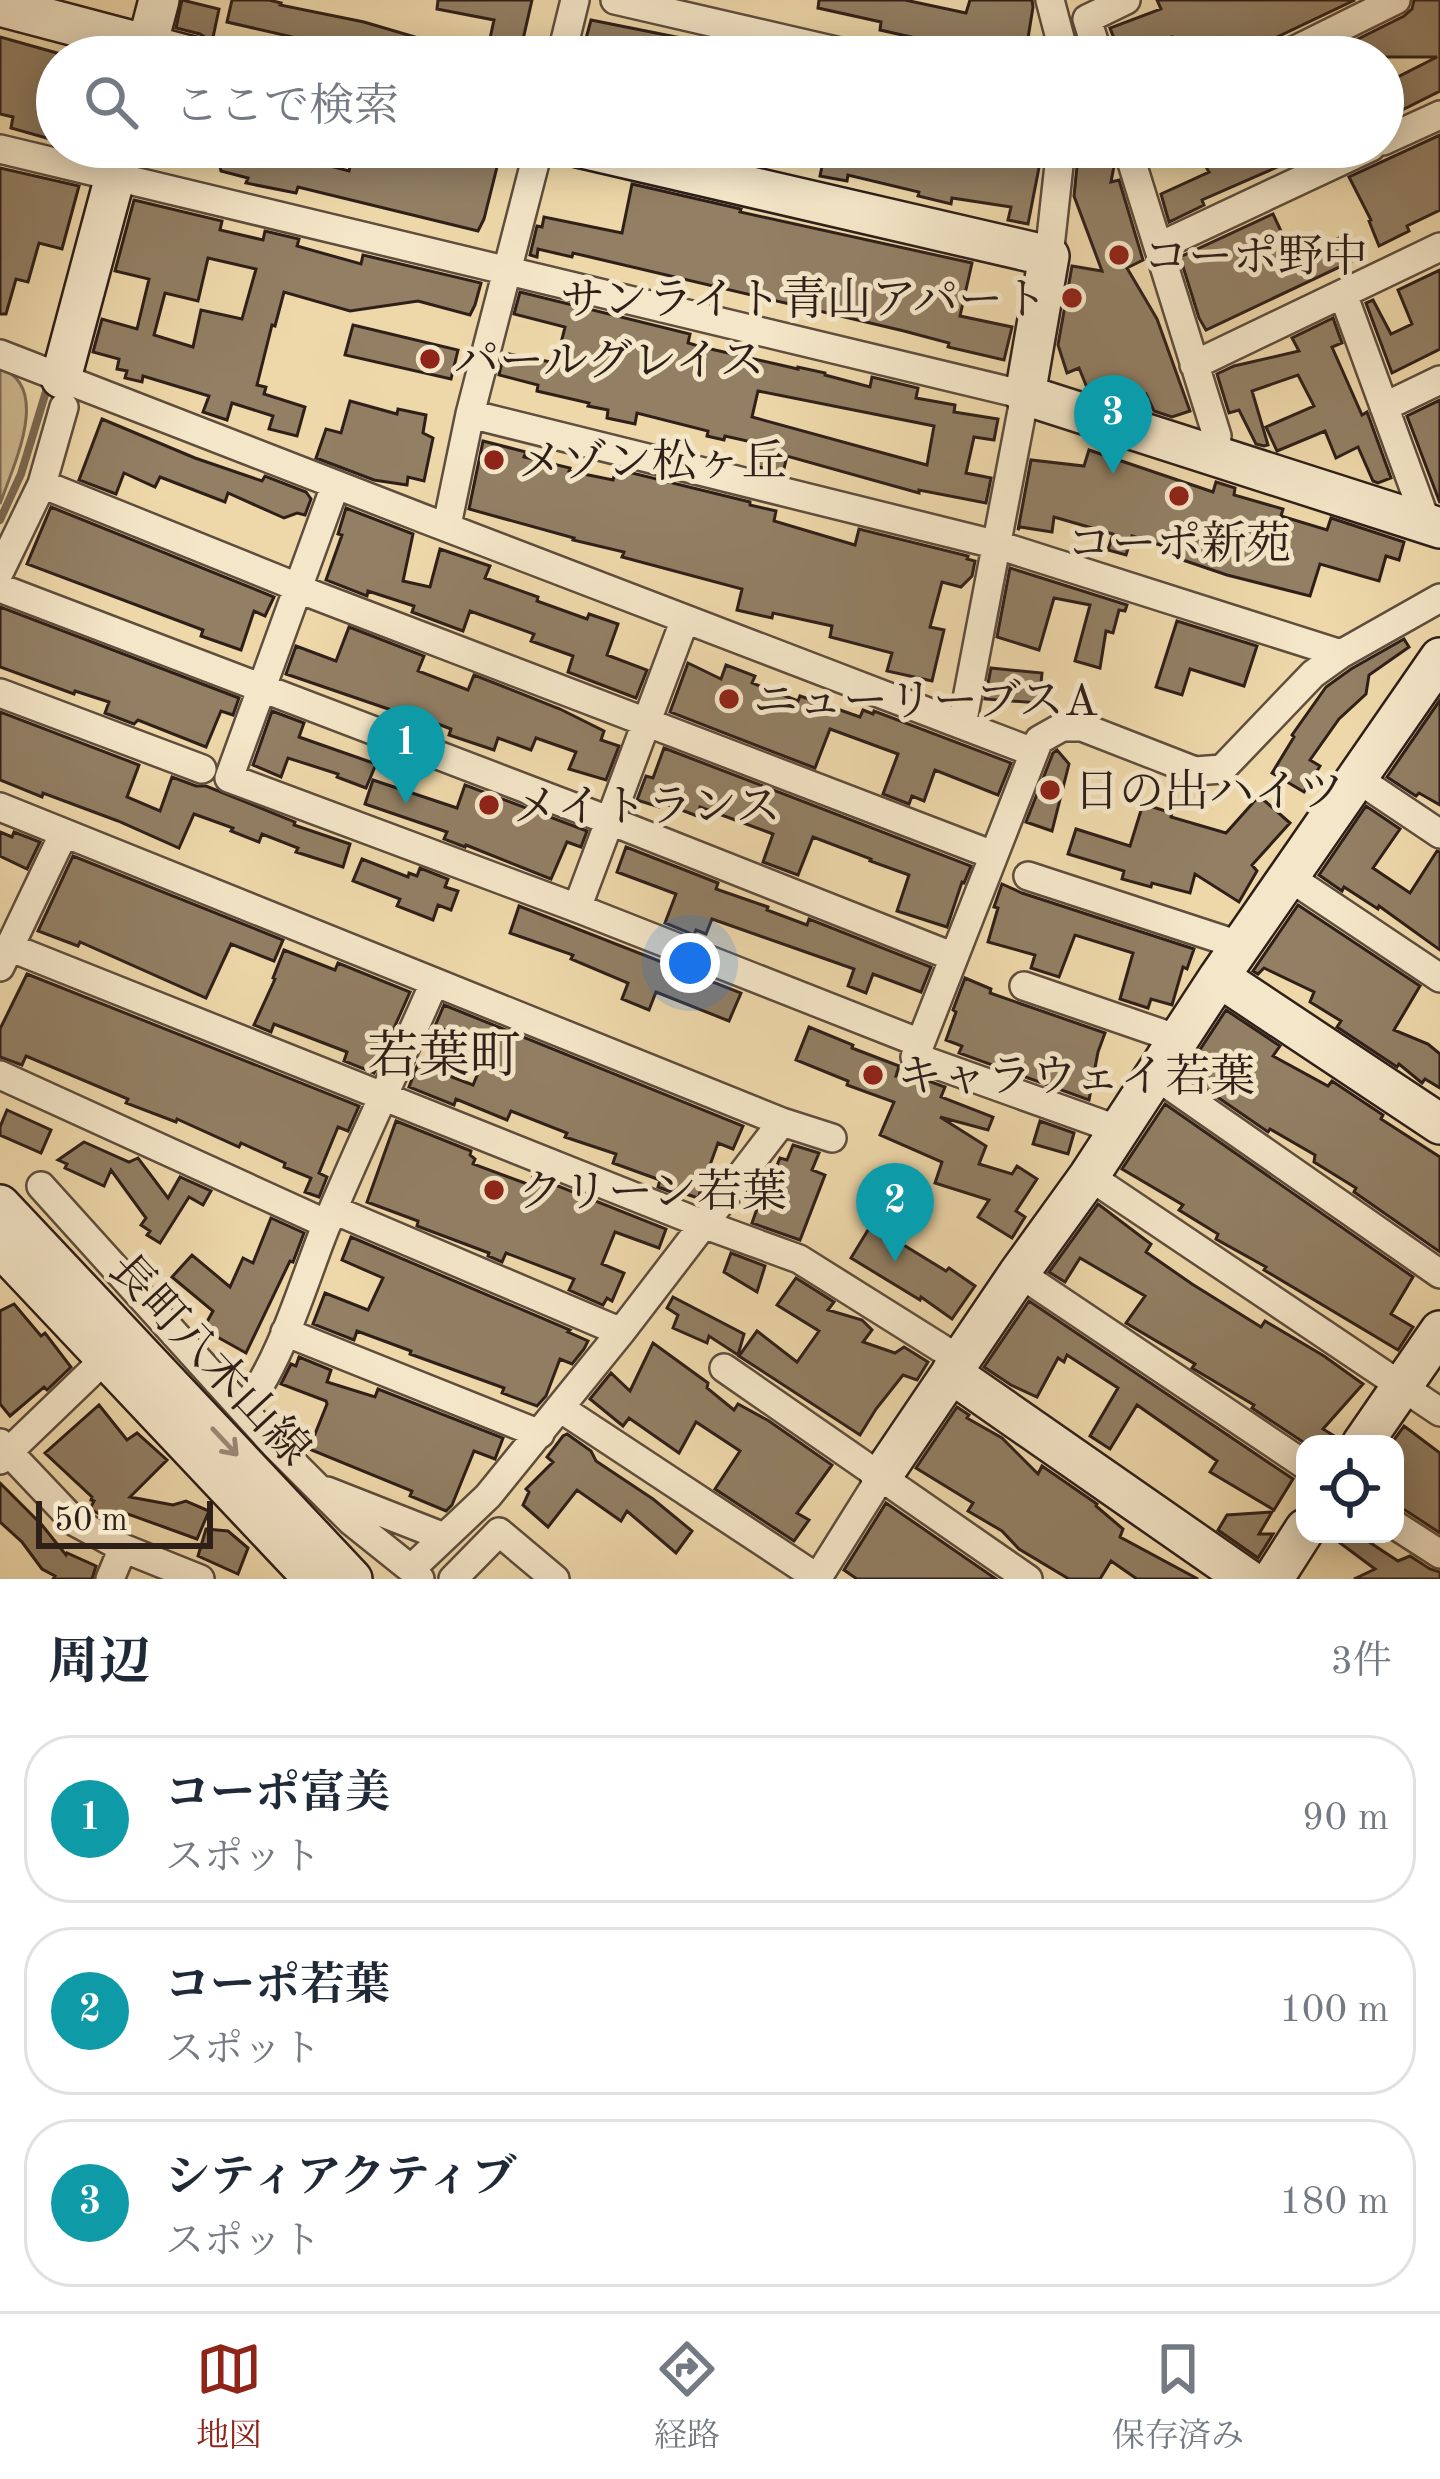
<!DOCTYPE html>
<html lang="ja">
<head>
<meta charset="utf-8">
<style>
	body { margin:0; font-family:"Old Standard TT","Noto Serif JP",serif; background:#f2f2f3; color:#1f2937 }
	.controls { position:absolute; right:36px; bottom:36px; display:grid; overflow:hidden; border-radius:24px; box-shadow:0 6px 30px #0003 }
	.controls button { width:108px; height:108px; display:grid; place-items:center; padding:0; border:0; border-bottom:3px solid #e0e1e3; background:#fff; color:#1f2937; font:60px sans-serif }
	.scale { position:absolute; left:36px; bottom:30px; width:177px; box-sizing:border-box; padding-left:12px; border:6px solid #2f1f19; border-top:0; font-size:33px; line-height:42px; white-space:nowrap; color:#2f1f19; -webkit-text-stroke:9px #f4e6c8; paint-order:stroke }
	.you { position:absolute; left:690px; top:963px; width:42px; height:42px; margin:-30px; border:9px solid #fff; border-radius:50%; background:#1a73e8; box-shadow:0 0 0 18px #1a73e833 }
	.badge { display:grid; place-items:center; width:78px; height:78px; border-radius:50%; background:#8f2418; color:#fff; font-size:39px; font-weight:700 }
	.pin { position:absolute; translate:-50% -99px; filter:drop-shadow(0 3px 6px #0008) }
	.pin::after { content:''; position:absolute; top:63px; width:42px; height:36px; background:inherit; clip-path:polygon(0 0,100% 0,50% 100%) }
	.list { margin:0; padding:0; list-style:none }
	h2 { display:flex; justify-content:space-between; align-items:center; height:156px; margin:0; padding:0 48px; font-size:51px }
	h2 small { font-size:39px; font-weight:400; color:#747a83 }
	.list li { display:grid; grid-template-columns:78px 1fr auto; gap:36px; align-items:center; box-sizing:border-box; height:168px; margin:0 24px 24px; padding:0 24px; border:3px solid #e0e1e3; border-radius:48px }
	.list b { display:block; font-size:45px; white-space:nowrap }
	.list p { margin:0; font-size:39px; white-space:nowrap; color:#747a83 }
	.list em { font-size:39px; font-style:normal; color:#747a83 }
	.icon { flex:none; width:66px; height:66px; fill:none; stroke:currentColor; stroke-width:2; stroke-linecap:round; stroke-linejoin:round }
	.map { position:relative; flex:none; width:1440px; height:1579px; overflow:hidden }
	.search { position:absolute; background:#fff; box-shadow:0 6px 30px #0003; left:36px; right:36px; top:36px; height:132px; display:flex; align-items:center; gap:30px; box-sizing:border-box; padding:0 42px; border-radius:66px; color:#747a83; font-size:45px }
	.sheet { height:732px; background:#fff }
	nav { display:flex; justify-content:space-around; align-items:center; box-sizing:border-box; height:168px; border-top:3px solid #e0e1e3; background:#fff; font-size:33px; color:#747a83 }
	nav a { display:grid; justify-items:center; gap:6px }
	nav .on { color:#8f2418 }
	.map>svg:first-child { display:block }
	.green { fill:#ceb991; stroke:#7e6c55; stroke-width:3 }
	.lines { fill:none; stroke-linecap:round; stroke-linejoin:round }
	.stream { stroke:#7b6853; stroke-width:8 }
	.building { fill:#927f64; stroke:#2f1f19; stroke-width:3; fill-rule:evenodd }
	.street-casing { stroke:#5f4d3d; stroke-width:32 }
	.secondary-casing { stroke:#2f1f19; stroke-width:44 }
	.street { stroke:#f4e6c8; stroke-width:27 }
	.secondary { stroke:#f4e6c8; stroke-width:39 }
	.oneway { stroke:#9b8c79 }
	.poi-dot { fill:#8f2418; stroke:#f4e6c8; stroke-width:4.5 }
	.labels { text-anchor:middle; stroke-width:10; stroke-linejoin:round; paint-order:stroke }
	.poi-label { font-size:45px; fill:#2f1f19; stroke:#f4e6c8; text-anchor:start }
	.street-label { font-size:45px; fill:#2f1f19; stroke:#f4e6c8 }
	.quarter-label { font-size:51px; fill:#2f1f19; stroke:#f4e6c8 }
</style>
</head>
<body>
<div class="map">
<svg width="1440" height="1579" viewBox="0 0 1440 1579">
	<rect width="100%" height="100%" fill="#eed8aa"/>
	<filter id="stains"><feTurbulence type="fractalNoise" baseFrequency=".00167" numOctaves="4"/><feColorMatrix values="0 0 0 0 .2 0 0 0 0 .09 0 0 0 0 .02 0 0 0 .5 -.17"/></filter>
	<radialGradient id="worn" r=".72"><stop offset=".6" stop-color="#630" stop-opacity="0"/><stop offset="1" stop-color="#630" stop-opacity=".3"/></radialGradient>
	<path class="green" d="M0,368C53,387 12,468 0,504Z"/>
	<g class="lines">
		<path class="stream" d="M0,520L21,474L48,385"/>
	</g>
	<path class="building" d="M182,0L219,9L212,42L200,34L176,28Z
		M232,0H269L281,3L280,5L364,22L466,52L465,57H380L227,22Z
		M438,0H532L519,57H486L494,20L437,9Z
		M819,0H905L966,13L970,0H1032L1033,7L1025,57H1017L979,48L978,52L880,30L881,22L818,8Z
		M1157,0H1355L1235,57H1181L1172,37L1121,56L1110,28L1161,9Z
		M1414,0H1440V91L1400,111L1386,83L1437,57H1327L1326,55L1404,16L1412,9Z
		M591,20L731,48L730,57H581Z
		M0,37L57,53V141L11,128L13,117L0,114Z
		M1440,135V210L1407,226L1409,231L1379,246L1369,221L1371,220L1349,177Z
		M172,147H257L349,171L355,147H502L484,219L478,231L298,187L296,193L246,183L248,178L221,171L220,167L171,151Z
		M826,147H923L958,155L960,147H1043L1028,224L1008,220L1011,207L952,198L951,204L918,196L919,192L848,175L847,181L820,176Z
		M1079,147H1109L1114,166L1111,182L1119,180L1143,260L1127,268L1157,319L1190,411L1172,417L1154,411L1146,394L1126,402L1088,390L1079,368L1067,373L1058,345L1072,266L1102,271L1074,196Z
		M1253,147H1323L1202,200L1204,205L1169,222L1161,194L1209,172L1206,167Z
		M0,168L79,186L62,249L39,243L28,282L16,279L6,314H0Z
		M632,184L741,209L740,212L972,263L960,316L1012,327L1004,360L948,347L949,343L904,331L573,253L572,257L538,249L537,257L530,255L537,226L542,227L544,217L622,233Z
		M134,200L222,221L220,230L263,240L265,231L299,239L297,246L361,264L363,255L481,283L475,305L470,315L418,301L350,311L284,292L275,326L272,325L257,385L266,387L264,394L305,407L297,436L269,429L273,416L232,403L227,420L203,412L209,396L143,376L142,382L125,378L127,371L117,369L119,359L93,352L102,319L137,329L149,279L115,271ZM208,258L256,269L242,319L201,310L193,347L154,335L165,293L198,301Z
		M1273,214L1295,261L1339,238L1352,261L1206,330L1199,318L1180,257Z
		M1440,270V349L1392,373L1366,303L1373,300L1391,334L1412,324L1398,290Z
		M520,292L690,334L688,343L702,347L798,369V367L825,373V375L870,387L872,377L918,388L916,398L955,405L954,412L998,419L994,440L974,437L966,473L991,478L986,503L919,490V493L787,456L783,473L755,466L761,444L725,436L724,440L707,436L708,431L637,413L635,424L607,418L608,410L588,406L589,403L537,391L538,385L499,375L504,353L556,363L565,327L514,314ZM758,391L934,426L927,465L752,417Z
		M1333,318L1342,343L1332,347L1362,415L1367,412L1391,478L1378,483L1373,481L1358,447L1336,458L1325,431L1277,451L1266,427L1314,406L1298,375L1252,391L1268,445L1264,446L1256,444L1239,410L1229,413L1217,374L1234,366L1299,351L1292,338Z
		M353,325L458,350L451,379L345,355Z
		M1440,400V503L1407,416Z
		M350,401L397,414L398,409L426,415L423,433L433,438L424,481L408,477L407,485L374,480L316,458L326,429L341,433Z
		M102,419L195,458L262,481L265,476L306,492L311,499L305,515L297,513L284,518L228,493L225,502L160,477L155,487L124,473L116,494L79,480Z
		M483,441L526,452L524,457L570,468L569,471L613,480L616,469L750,502V505L776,511L774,521L855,545L859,529L968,556L967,559L975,561L972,576L961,587L942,582L930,627L944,630L932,681L887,671L892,653L830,637L832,626L773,613L772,618L737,610L742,589L622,557L624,552L573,540L574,538L469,509Z
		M1089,450L1213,492L1216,482L1235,488L1234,495L1283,509L1281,516L1327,530L1331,518L1404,542L1399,560L1386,556L1379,581L1320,564L1310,596L1227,575L1168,555L1170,548L1132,536L1126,555L1108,550L1113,534L1054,517L1052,532L1020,527L1018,530L1031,460L1084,466Z
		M51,507L274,597L265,616L254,611L241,650L201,636L203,630L27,564Z
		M346,508L413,534L403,581L430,587L440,549L490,566L485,578L538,597L537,601L587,619L589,614L618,624L607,655L647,670L636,698L568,672L573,656L531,641L534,634L470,611L463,631L412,612L414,606L368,591L367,596L326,580L342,535L338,534Z
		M1010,568L1127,605L1125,611L1119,610L1113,633L1106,631L1100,668L1075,661L1090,605L1054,598L1039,650L997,637Z
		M0,607L239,698L233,715L221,711L206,747L138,720L134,724L105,713L109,702L75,691L74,694L0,667Z
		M1177,621L1257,646L1244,686L1190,669L1182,695L1156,687Z
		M349,627L424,656L418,671L468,690L474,675L560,709L604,731L601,740L619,746L606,780L569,769L576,752L536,738L531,750L498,738L494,750L449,735L451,729L401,710L400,713L286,674L296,646L336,661Z
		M1404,639L1409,647L1369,675L1366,694L1339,719L1310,760L1320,766L1304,792L1272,773L1294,737L1292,735L1326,687L1351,669Z
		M688,663L721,679L726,665L755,676L752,683L798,701L800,696L860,717L863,710L873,714L874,711L1011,763L998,795L935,770L924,801L912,796L909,804L883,794L898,754L830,729L815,768L670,712Z
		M991,668L1042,673L1039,703L985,699Z
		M1440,700V805L1419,793L1416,796L1387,777Z
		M272,711L304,723L299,737L376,764L366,788L337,777L338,774L288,758L281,777L253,765Z
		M0,712L139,765L127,797L160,811L172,777L196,786H206L295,822L294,825L350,844L343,867L296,852L298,848L262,834L259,842L231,831L233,828L194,814L179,848L118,821L43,793L42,797L0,780Z
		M664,748L971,866L964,883L962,882L947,927L897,911L909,875L870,861L871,859L813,837L798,875L763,862L773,834L700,807L697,816L661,802L659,807L637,800L646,776L653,778Z
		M1057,750L1069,764L1052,831L1026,822L1053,753Z
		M373,780L457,808L465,785L587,831L581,847L567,842L551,879L466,845L465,847L444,839L447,832L365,804Z
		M1259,796L1290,823L1252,865L1257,871L1239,902L1195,874L1190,893L1152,883L1151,887L1122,879L1124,871L1068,854L1076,829L1130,846L1143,804L1172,813L1171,817L1226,833Z
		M1366,806L1400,829L1373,868L1410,893L1437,851L1440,852V950L1379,906L1378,909L1344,887L1342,891L1319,875Z
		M0,832L12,837L14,832L40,842L27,869L0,856Z
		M626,847L718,883L716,889L768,907L767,910L807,925L809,919L931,967L921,992L873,974L866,993L848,986L854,969L712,919L706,934L696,930L694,935L665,923L676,894L617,872Z
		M73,856L283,940L274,961L231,944L206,998L80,942L78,946L38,931Z
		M362,859L408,877L409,873L417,876L420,868L448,879L445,887L458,891L451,910L438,905L433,920L397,906L400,899L353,881Z
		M1002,884L1022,893L1194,949L1187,969L1183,967L1172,1005L1151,999L1148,1008L1120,999L1133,953L1075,935L1059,977L1031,968L1035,955L988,942L998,908L994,907Z
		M1298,905L1420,986L1394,1030L1428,1044L1440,1054V1088L1425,1079L1422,1083L1399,1064L1397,1067L1337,1027L1341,1021L1310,1002L1314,992L1264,968L1258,974L1253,971Z
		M519,906L741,993L729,1021L656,992L649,1010L622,999L628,983L571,959L573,955L510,933Z
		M284,950L335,970L338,963L410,992L374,1073L344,1061L347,1052L274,1024L271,1032L254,1025L275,979L273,978Z
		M27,974L359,1106L348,1131L338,1127L319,1173L327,1177L319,1197L305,1192L311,1178L284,1167L285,1163L241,1143L239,1147L177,1119L176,1122L126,1103L128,1099L26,1056L22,1065L0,1057V1029Z
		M965,978L991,989L990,993L1105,1033L1098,1052L1089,1100L959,1053L962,1046L946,1040L956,1012L953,1010Z
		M444,1005L743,1126L733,1149L718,1143L698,1198L680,1192L679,1195L658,1187L660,1180L613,1163L616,1154L565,1137L567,1133L511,1111L507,1120L456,1099L454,1105L409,1087L418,1064L473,1085L488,1049L481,1047L482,1044L435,1026Z
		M1226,1010L1280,1046L1273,1056L1328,1086L1332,1081L1383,1115L1381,1119L1440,1157V1252L1354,1192L1356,1188L1314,1162L1315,1155L1270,1129L1268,1132L1184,1074Z
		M809,1027L853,1045L852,1048L899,1066L896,1076L918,1077L942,1086L945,1087L941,1097L993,1117L988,1130L940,1117L986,1146L979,1164L1012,1174L1017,1166L1037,1179L1016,1211L1025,1217L1012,1238L978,1217L989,1200L935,1183L942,1162L880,1135L894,1102L847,1085L848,1081L796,1060Z
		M1165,1104L1413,1277L1391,1314L1413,1327L1398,1350L1264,1270L1266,1267L1216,1239L1218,1234L1179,1210L1183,1205L1122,1169Z
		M7,1110L51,1130L41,1153L0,1135V1127Z
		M396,1121L471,1151L470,1155L475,1159L473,1164L530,1185L533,1176L666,1229L659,1248L615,1232L602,1264L624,1273L612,1301L607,1298L603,1305L569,1290L574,1279L506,1253L502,1262L488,1256L489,1253L417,1226L418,1221L367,1202Z
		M1040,1121L1074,1133L1068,1154L1033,1144Z
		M84,1142L129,1162L138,1158L168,1198L180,1177L211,1191L203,1205L189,1197L160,1243L147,1235L150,1231L141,1225L146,1218L111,1170L104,1186L65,1168L67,1164L58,1160Z
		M793,1145L819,1153L812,1170L825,1175L800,1240L752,1223L765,1186L768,1187L780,1158L787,1160Z
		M1098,1204L1151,1244L1146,1252L1192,1284L1261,1327L1265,1321L1324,1356L1363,1384L1323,1429L1339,1439L1338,1444H1306L1252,1408L1254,1405L1192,1368L1195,1364L1126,1323L1145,1296L1080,1258L1065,1282L1049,1272Z
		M271,1218L304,1233L293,1262L290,1261L246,1353L203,1329L213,1311L172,1277L192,1255L230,1287L243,1258L253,1263Z
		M871,1225L946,1271L949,1268L975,1286L952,1319L921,1297L920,1300L851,1258Z
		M351,1237L570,1330L568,1332L588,1341L584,1349L572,1364L560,1359L546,1396L537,1406L502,1393L504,1388L410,1354L411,1351L357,1331L354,1340L313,1324L325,1293L368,1310L383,1278L342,1260Z
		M731,1253L765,1266L757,1292L724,1272Z
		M796,1278L834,1302L828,1310L862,1320L872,1330L863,1342L895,1353L904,1347L928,1362L917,1380L903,1375L876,1409L860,1435L739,1356L757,1331L797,1362L819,1331L777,1305Z
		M673,1297L744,1334L738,1355L709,1336L707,1343L673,1328L678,1315L667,1308Z
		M1029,1301L1293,1479L1274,1510L1210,1472L1217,1461L1137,1405L1110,1449L1090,1436L1118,1388L1067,1355L1064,1362L1058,1358L1037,1397L1011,1385L984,1367Z
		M14,1304L41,1336L45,1333L71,1367L47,1390L44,1387L10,1416L0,1404V1311Z
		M653,1343L708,1383L707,1388L734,1410L738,1404L769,1421L832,1465L797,1513L809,1520L794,1541L715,1489L740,1451L696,1422L679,1453L629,1418L623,1426L590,1399L611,1373L630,1391Z
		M299,1357L331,1370L327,1382L375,1397L378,1389L503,1438L495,1459L474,1451L452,1505L446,1511L410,1496L412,1491L309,1449L327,1404L326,1401L281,1384L291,1364L296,1366Z
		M99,1405L127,1440L137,1433L167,1460L130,1497L173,1505L186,1501L209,1511L197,1539L128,1514L121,1526L90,1509L94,1501L91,1500L92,1497L45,1453Z
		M957,1407L969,1415L967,1418L1002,1438L1038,1474L1042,1466L1097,1504L1096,1506L1123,1529L1120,1537L1198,1579H1137L1111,1561L1100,1579H1069L1019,1549L1002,1531L968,1511L973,1503L916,1468Z
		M1404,1426L1440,1453V1533L1405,1510L1395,1507V1444H1391Z
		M567,1434L591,1451L596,1461L653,1499L692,1531L676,1553L627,1511L621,1521L577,1490L548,1527L523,1505L529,1492L526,1489L553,1462L547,1457L563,1436Z
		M0,1483L42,1525L66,1555L67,1553L96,1566L92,1579H53L55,1576L42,1569L22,1542L0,1522Z
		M886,1503L996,1579H857L844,1570Z
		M1272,1512L1259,1534H1273L1258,1558L1218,1530L1227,1515Z
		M206,1529L228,1531L248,1548L238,1574L198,1556Z
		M1328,1534H1357L1398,1561L1410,1556L1430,1569L1440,1572V1579H1354L1375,1569Z"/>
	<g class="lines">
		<defs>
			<path id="street" d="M615,0L862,57
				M1050,0L1065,57
				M561,57L575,0
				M1099,57L1087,19L1126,0
				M1281,57L1396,0
				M1383,141L1440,115
				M1127,147L1217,436L1214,457
				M0,149L1025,395L962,725C641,603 320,479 0,354
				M1158,247L1371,147
				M1049,256L1061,147
				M1343,294L1427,524
				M1194,365L1440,247
				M1384,407L1440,380
				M470,414L998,545L1341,654
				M42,484L285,582L296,588L993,855
				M335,486L229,778L577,908L920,1043
				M447,525L470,414L539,147
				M0,571L42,484L64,407
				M0,588L608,820L954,957
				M0,693L202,769
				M962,725L1033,752
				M1358,779L1440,834
				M0,807L782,1122L832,1138
				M1028,876L1242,946
				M1289,877L1440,978
				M577,908L685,619
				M9,947L703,1224L799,1259L960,1360
				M0,967L64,833
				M1024,986L1181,1040
				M0,1075L327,1224
				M1156,1076L1440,1274
				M1119,1130L915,1057L1039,740L1062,727H1082L1195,771L1222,769L1313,674L1341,654L1440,598
				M1089,1176L1440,1412
				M41,1186L275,1445L351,1521L411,1569L420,1579
				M334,1210L621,1332
				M1019,1273L1305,1465
				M285,1332L540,1434
				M724,1368L1028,1579
				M560,1408L819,1579
				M243,1409C280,1366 304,1280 326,1226C360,1144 399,1064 434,983
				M0,1443L75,1522L123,1548L200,1579
				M0,1460L106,1358
				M327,1491L444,1537
				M1395,1525L1440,1554
				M411,1569L488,1496L621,1332L782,1122
				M110,1579L123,1548
				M453,1579L499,1532L555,1579
				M817,1579L881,1477"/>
			<path id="secondary" d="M0,6L193,57
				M144,57L159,0
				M578,147L1049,256L1025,395L1440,528
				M61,378L123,147
				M1219,977L1440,1124
				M0,1205L352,1579
				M0,1246L314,1579
				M951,1373L1247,1579
				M1362,1444L1440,1331
				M881,1477L1019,1273L1089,1176L1219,977L1440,658
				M1273,1579L1305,1529"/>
		</defs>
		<use href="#street" class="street-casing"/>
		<use href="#secondary" class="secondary-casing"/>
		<use href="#street" class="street"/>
		<use href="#secondary" class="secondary"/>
	</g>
	<defs><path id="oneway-shaft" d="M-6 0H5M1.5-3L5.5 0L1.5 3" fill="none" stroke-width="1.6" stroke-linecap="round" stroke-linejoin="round" transform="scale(3)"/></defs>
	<use class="oneway" href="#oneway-shaft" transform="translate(225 1442) rotate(47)"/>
	<g class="poi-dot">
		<circle cx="1119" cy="255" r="12"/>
		<circle cx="1072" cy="298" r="12"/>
		<circle cx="430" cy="359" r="12"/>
		<circle cx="494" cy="460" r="12"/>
		<circle cx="1179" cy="496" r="12"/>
		<circle cx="729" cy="699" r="12"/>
		<circle cx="1050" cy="790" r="12"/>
		<circle cx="489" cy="805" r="12"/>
		<circle cx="873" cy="1075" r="12"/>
		<circle cx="494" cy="1190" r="12"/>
	</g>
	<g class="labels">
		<g class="poi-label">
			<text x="1143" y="271">コーポ野中</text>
			<text x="1048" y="314" text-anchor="end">サンライト青山アパート</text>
			<text x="454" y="375">パールグレイス</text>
			<text x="518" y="476">メゾン松ヶ丘</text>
			<text x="1179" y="558" text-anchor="middle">コーポ新苑</text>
			<text x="753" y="715">ニューリーブスA</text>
			<text x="1074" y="806">日の出ハイツ</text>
			<text x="513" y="821">メイトランス</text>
			<text x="897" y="1091">キャラウェイ若葉</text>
			<text x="518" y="1206">クリーン若葉</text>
		</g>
		<g class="street-label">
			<text transform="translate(211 1358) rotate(47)" y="16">長町八木山線</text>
		</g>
		<g class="quarter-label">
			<text x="444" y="1072">若葉町</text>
		</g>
	</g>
	<rect width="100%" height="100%" filter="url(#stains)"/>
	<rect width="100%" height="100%" fill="url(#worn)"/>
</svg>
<div class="controls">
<button><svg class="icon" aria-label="locate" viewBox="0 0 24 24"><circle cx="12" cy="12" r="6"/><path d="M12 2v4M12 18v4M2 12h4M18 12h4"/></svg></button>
</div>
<div class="scale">50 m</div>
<div class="you"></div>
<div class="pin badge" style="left:406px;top:804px;background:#0f9aa8">1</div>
<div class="pin badge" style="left:895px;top:1262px;background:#0f9aa8">2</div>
<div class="pin badge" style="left:1113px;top:474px;background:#0f9aa8">3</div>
<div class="search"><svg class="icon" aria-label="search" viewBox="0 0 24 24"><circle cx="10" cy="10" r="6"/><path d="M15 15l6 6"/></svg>ここで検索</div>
</div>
<section class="sheet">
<h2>周辺<small>3件</small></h2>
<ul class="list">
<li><span class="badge" style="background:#0f9aa8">1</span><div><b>コーポ富美</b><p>スポット</p></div><em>90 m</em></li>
<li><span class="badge" style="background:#0f9aa8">2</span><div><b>コーポ若葉</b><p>スポット</p></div><em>100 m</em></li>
<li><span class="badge" style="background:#0f9aa8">3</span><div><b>シティアクティブ</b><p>スポット</p></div><em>180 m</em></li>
</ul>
</section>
<nav>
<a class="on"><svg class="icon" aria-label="map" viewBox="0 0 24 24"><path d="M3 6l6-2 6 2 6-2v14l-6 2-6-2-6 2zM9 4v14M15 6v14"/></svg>地図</a>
<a><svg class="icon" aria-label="directions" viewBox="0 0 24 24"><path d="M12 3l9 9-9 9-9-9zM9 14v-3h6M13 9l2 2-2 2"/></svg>経路</a>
<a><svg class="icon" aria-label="saved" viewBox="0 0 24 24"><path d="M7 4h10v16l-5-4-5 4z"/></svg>保存済み</a>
</nav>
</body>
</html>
